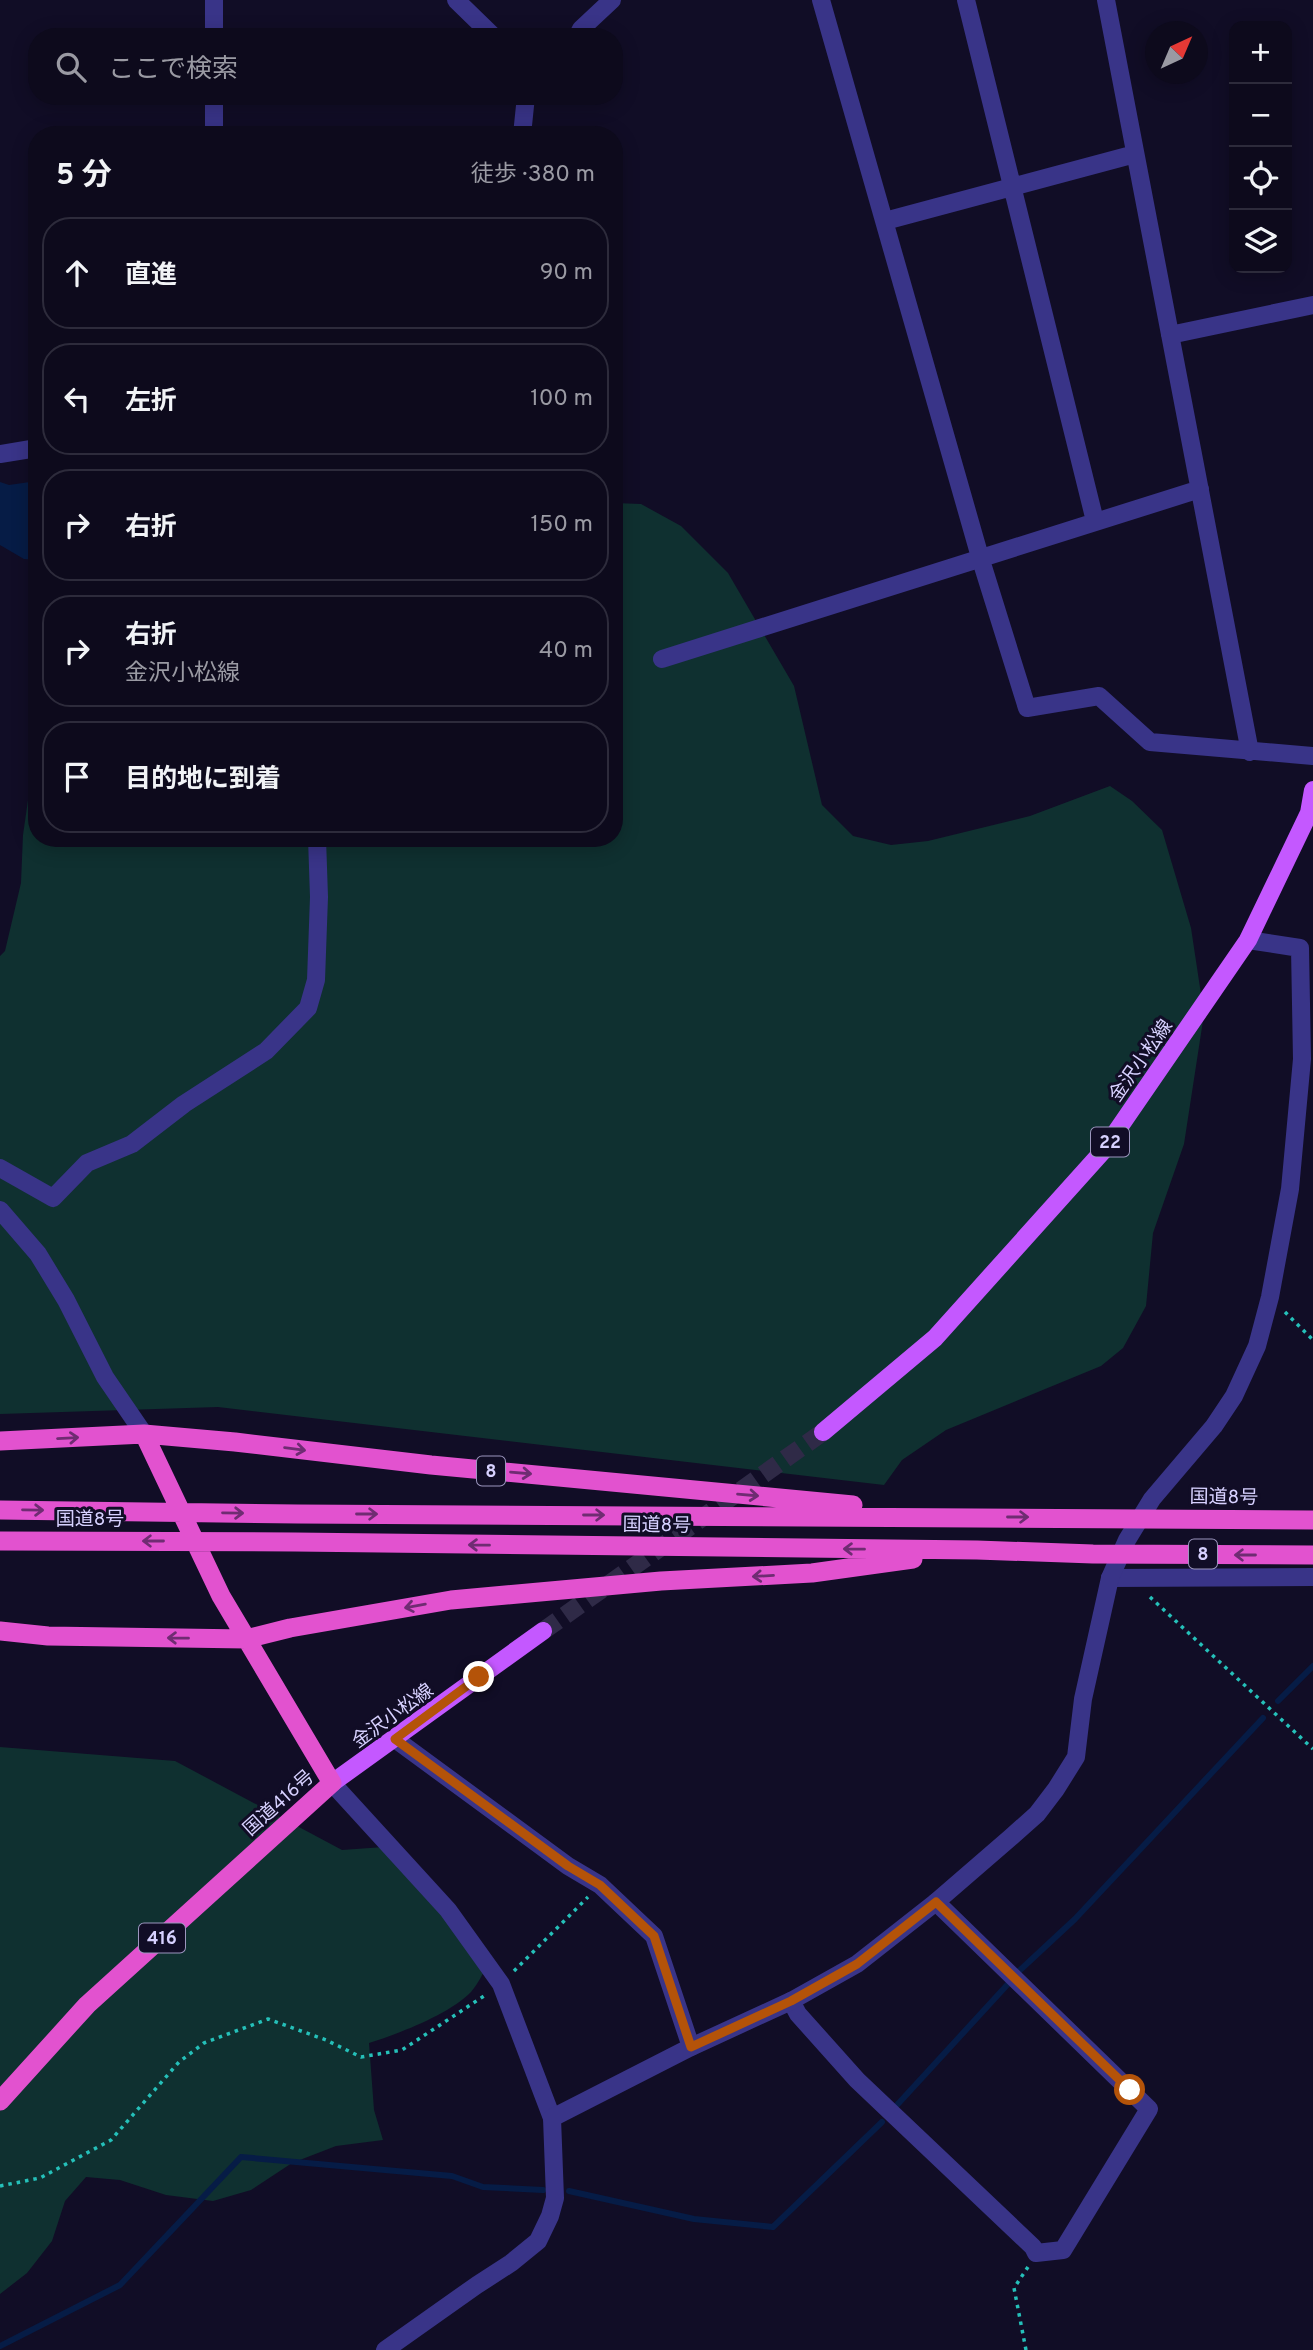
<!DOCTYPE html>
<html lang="ja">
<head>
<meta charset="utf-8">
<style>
	body { margin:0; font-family:Overpass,"Noto Sans JP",sans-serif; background:#1b1829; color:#f1f3f6 }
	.controls { position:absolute; right:21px; top:21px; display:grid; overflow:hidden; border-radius:14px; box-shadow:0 4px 18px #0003 }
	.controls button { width:63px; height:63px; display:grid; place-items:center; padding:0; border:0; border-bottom:2px solid #2d2b3b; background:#0d0a1c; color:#f1f3f6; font:35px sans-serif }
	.compass { position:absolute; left:1145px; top:21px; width:63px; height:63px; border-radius:50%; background:#0d0a1c; box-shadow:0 4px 18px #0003; rotate:44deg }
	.stop { position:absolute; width:21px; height:21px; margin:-16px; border:5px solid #b45309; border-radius:50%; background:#fff }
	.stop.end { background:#b45309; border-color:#fff; box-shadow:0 2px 7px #0008 }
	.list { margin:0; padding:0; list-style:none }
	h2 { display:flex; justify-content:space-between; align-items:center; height:91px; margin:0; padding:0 28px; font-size:30px }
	h2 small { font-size:23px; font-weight:400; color:#9a9aa3 }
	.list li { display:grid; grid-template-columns:46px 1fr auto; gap:21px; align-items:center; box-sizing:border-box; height:112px; margin:0 14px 14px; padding:0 14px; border:2px solid #2d2b3b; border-radius:28px }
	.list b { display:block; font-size:26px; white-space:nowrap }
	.list p { margin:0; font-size:23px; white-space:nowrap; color:#9a9aa3 }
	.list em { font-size:23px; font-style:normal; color:#9a9aa3 }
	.icon { flex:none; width:38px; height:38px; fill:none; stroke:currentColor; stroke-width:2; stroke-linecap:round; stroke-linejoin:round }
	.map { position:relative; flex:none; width:1313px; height:2350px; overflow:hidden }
	.search { position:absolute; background:#0d0a1c; box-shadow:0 4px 18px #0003; left:28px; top:28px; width:595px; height:77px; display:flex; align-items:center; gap:18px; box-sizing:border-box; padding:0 24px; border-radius:28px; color:#9a9aa3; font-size:26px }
	.panel { position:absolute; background:#0d0a1c; box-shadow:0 4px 18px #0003; left:28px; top:126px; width:595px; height:721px; border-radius:28px }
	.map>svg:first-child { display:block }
	.green { fill:#0f3030 }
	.water { fill:#061c46 }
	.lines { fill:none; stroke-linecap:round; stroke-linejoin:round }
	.stream { stroke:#061c46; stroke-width:6 }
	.primary-tunnel { stroke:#2f2a47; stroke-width:18; stroke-dasharray:18 9; stroke-linecap:butt }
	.path { stroke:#25c0b9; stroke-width:3.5; stroke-dasharray:3.5 5; stroke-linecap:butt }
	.minor { stroke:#393488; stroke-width:18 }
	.tertiary { stroke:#393488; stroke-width:18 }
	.primary { stroke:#c458ff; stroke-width:18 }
	.trunk { stroke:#e252cf; stroke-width:19 }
	.oneway { stroke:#6f2c72 }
	.route { stroke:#b45309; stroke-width:9 }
	.labels { text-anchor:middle; stroke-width:6; stroke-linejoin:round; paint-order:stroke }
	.shield { fill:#110d26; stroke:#9c96be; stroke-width:2 }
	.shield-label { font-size:18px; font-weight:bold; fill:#d7d1ff }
	.street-label { font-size:19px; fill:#d7d1ff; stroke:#110d26 }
</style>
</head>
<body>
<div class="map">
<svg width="1313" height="2350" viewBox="0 0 1313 2350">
	<rect width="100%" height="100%" fill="#110d26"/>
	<path class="green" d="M614,503L641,504L681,526L728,573L794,686L822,805L853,836L891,845L928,841L1030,816L1110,786L1132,801L1162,830L1191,928L1204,1014L1184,1144L1153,1233L1146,1306L1123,1348L1101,1366L946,1430L902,1460L884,1485L218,1407L0,1414V956L5,951L21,883L23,835L32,772L37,765V838H614Z
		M0,1747L175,1761L342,1850L384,1847L488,1964C483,1973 478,1984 471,1992C450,2014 398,2034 369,2043L374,2110L383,2140L336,2146L292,2163L251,2190L213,2201L166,2195L120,2180L86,2177L65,2201L52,2241L27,2273L0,2294Z"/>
	<path class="water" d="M37,481V560L24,559L0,545V482L9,485Z"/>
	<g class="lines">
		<path class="stream" d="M1278,1701L1313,1666
			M1018,1972L1075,1919L1263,1718
			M897,2105L1008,1984
			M569,2191L694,2219L773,2227L882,2122
			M0,2346L120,2285L241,2157L452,2176L483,2187L543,2190"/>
		<path class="primary-tunnel" d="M543,1631L823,1432"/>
		<path class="path" d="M1285,1312L1313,1340
			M1150,1597L1313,1749
			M514,1971L588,1897
			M0,2186L40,2178L111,2140L179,2062L204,2043L268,2019L326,2040L361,2057L402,2050L487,1994
			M1026,2350L1014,2288L1028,2267"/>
		<path class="minor" d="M456,0L494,37
			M821,0L980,557L1027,708L1099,696L1150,742L1313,756
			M966,0L1095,521
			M1106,0L1250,752
			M214,37V0
			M577,37L581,29L612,0
			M214,135V96
			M522,135L526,96
			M885,221L1135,154
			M1170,335L1313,305
			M0,454L37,448
			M662,659L1200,489
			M0,1168L53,1198L87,1163L132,1144L184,1104L266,1051L308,1008L316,980L319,897L317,838
			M0,1210L38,1254L66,1300L105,1377L144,1434
			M1110,1578L1313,1577
			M395,1739L568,1866L600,1885L654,1936L691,2047
			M332,1783L448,1910L501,1984L552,2118
			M791,2001L798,2014L857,2080L1033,2247L1036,2253L1063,2250L1149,2109L936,1902"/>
		<path class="tertiary" d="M385,2350L477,2285L511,2263L538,2241L550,2216L555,2198L552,2118L691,2047L791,2001L857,1964L936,1902L1010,1838L1037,1814L1056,1789L1076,1757L1083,1699L1110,1578L1127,1540L1152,1499L1214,1426L1234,1396L1257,1346L1270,1297L1290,1189L1302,1059L1300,948L1248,940"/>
		<path class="primary" d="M823,1432L935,1338L1103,1151L1248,940L1309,813L1313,790
			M332,1783L543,1631"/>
		<path class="trunk" d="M0,1441L144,1434L235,1442L431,1465L853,1505
			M0,1510L298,1514L1313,1520
			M0,1541L295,1542L977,1550L1093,1554L1313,1555
			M0,1631L48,1636L246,1639L290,1628L451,1600L661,1581L812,1573L913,1559
			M0,2101L87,2005L332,1783L221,1596L144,1434"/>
	</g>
	<defs><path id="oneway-shaft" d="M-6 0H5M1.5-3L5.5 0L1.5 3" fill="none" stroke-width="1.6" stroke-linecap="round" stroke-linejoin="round" transform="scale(1.75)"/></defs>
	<g class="oneway">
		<use href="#oneway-shaft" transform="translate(68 1438) rotate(-3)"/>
		<use href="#oneway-shaft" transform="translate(295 1449) rotate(7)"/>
		<use href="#oneway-shaft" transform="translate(521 1473) rotate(5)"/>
		<use href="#oneway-shaft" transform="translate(748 1495) rotate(5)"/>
		<use href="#oneway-shaft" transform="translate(33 1510) rotate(1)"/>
		<use href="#oneway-shaft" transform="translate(233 1513) rotate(1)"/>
		<use href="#oneway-shaft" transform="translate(367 1514)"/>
		<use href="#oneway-shaft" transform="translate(594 1515)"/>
		<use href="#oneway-shaft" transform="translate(1018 1517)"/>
		<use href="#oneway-shaft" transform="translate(153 1541) rotate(-180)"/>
		<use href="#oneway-shaft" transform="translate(479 1545) rotate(-179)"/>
		<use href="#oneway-shaft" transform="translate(854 1549) rotate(-179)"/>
		<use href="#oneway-shaft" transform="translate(1245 1555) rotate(-180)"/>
		<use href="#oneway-shaft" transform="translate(763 1576) rotate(177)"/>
		<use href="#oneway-shaft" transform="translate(415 1606) rotate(170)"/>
		<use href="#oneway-shaft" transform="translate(178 1638) rotate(-179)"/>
	</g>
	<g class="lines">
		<path class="route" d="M479,1677L395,1739L568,1866L600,1885L654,1936L691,2047L791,2001L857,1964L936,1902L1130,2090"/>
	</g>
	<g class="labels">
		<g class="shield">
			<rect x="1091" y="1127.5" width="38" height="29" rx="5"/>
			<rect x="477" y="1456.5" width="28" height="29" rx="5"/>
			<rect x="1189" y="1539.5" width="28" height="29" rx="5"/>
			<rect x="139" y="1923.5" width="46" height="29" rx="5"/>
		</g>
		<g class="shield-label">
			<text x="1110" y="1148">22</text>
			<text x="491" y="1477">8</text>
			<text x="1203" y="1560">8</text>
			<text x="162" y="1944">416</text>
		</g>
		<g class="street-label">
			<text transform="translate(1140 1060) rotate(-55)" y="7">金沢小松線</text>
			<text transform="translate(1224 1496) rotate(1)" y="7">国道8号</text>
			<text x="90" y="1525">国道8号</text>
			<text transform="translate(657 1524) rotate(1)" y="7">国道8号</text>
			<text transform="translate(392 1715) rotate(-36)" y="7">金沢小松線</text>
			<text transform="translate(278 1802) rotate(-42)" y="7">国道416号</text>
		</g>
	</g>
</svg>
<div class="controls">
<button>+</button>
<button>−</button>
<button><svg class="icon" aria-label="locate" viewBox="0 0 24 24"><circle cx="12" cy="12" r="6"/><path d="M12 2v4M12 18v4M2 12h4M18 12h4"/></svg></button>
<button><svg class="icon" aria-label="layers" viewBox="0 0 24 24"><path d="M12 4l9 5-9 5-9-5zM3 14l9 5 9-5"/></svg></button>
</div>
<svg class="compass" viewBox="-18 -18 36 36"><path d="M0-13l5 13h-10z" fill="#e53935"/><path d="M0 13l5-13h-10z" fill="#9a9aa3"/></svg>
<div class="stop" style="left:1130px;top:2090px"></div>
<div class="stop end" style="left:479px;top:1677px"></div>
<div class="search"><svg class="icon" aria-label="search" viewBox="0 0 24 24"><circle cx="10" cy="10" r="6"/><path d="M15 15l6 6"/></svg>ここで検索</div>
<section class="panel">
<h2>5 分<small>徒歩 · 380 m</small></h2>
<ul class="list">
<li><svg class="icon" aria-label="ahead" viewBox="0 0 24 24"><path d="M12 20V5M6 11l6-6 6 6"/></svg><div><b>直進</b></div><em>90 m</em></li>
<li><svg class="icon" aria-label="left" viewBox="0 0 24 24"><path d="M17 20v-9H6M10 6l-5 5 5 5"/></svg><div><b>左折</b></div><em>100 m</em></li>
<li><svg class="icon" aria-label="right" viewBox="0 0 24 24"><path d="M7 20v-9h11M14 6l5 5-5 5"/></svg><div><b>右折</b></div><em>150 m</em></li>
<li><svg class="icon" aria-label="right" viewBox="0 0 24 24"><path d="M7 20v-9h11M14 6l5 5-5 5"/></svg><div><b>右折</b><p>金沢小松線</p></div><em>40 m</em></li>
<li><svg class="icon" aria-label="arrive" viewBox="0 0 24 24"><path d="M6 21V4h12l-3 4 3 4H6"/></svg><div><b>目的地に到着</b></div></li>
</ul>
</section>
</div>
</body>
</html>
